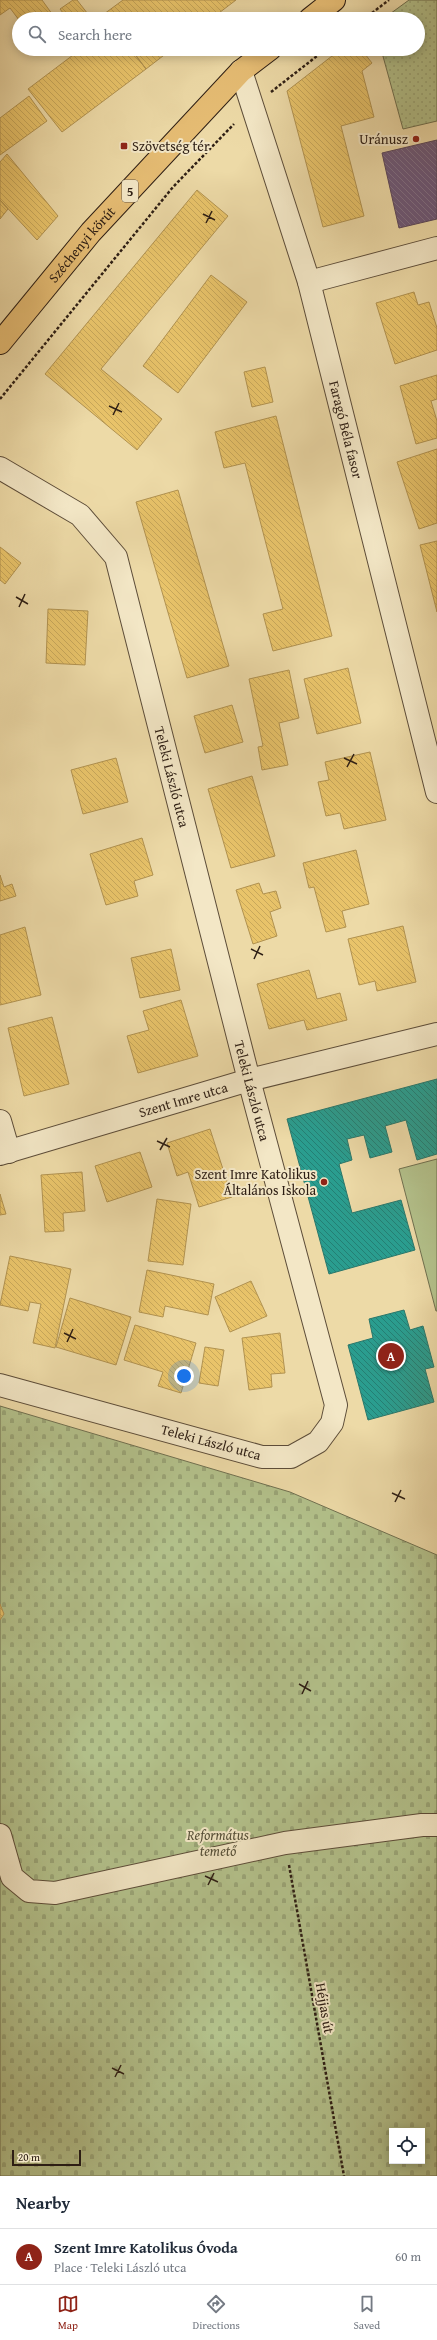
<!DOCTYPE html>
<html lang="en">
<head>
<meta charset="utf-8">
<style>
	body { margin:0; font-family:"Gentium Book Plus",serif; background:#f2f2f3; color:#1f2937 }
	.controls { position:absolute; right:12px; bottom:12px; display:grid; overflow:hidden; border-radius:0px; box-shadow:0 2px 10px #0003 }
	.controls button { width:36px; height:36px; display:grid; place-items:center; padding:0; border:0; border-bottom:1px solid #e0e1e3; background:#fff; color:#1f2937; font:20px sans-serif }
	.scale { position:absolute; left:12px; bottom:10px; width:69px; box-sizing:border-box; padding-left:4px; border:2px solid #2d1e14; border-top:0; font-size:11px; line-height:14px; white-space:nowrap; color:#2d1e14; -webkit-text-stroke:3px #f3e7c6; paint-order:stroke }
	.you { position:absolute; left:184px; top:1376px; width:14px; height:14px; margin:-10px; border:3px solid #fff; border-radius:50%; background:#1a73e8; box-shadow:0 0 0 6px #1a73e833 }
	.badge { display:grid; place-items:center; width:26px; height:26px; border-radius:50%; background:#8f2418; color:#fff; font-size:13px; font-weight:700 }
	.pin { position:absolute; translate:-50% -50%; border:2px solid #fff; box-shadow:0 1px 4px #0006 }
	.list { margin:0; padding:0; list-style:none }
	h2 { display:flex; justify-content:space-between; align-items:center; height:52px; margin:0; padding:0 16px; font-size:17px }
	h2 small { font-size:13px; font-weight:400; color:#747a83 }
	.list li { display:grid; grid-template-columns:26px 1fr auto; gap:12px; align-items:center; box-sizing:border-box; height:56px; padding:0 16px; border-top:1px solid #e0e1e3 }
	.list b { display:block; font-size:15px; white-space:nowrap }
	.list p { margin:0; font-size:13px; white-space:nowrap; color:#747a83 }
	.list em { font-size:13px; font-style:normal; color:#747a83 }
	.icon { flex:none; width:22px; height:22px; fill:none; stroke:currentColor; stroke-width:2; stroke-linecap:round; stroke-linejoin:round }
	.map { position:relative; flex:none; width:437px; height:2176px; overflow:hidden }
	.search { position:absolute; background:#fff; box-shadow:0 2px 10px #0003; left:12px; right:12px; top:12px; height:44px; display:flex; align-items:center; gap:10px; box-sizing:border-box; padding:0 14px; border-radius:22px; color:#747a83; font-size:15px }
	.sheet { height:108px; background:#fff }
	nav { display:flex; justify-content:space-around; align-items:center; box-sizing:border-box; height:56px; border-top:1px solid #e0e1e3; background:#fff; font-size:11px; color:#747a83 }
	nav a { display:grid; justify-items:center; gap:2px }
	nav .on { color:#8f2418 }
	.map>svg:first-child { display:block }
	.cemetery { fill:url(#cemetery-stones); stroke:#707050; fill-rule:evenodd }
	.park { fill:url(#park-dots); stroke:#707050 }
	.pitch { fill:#b3c18b; stroke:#707050 }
	.homes { fill:url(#homes-back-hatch); stroke:#b19250 }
	.offices { fill:url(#offices-back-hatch); stroke:#5a475b }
	.schools { fill:url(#schools-back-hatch); stroke:#2b776a }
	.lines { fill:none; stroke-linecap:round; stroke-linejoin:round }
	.minor-casing { stroke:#5d4d39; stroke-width:24 }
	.major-casing { stroke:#2d1e14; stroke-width:24 }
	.path { stroke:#2d1e14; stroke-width:2.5; stroke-dasharray:3 2; stroke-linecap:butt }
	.minor { stroke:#f3e7c6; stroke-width:22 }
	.major { stroke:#e6bd74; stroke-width:22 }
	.ticks { fill:none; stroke:#2d1e14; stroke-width:1.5 }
	.poi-dot { fill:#8f2418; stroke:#f3e7c6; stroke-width:1.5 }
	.labels { text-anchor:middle; stroke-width:4; stroke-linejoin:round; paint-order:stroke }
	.shield { fill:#f3e7c6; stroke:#685a49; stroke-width:1 }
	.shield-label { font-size:13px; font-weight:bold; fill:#2d1e14 }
	.poi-label { font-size:14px; fill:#2d1e14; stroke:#f3e7c6; text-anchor:end }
	.street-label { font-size:14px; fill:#2d1e14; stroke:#f3e7c6 }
	.park-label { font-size:14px; font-style:italic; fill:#554f38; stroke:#f3e7c6 }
</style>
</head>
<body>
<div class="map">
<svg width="437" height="2176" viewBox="0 0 437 2176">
	<defs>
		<pattern id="cemetery-stones" width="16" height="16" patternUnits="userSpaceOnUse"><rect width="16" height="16" fill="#b3c18b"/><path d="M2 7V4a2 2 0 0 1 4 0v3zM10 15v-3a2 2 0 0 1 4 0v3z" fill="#9aa577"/></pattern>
		<pattern id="park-dots" width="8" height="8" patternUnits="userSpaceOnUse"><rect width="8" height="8" fill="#b3c18b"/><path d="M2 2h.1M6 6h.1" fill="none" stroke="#9aa577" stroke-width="1.8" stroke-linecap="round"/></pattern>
		<pattern id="homes-back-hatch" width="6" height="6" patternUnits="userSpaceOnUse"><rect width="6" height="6" fill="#e9c46a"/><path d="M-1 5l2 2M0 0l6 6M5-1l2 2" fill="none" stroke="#c8a85b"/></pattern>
		<pattern id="offices-back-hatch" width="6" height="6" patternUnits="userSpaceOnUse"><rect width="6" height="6" fill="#6d597a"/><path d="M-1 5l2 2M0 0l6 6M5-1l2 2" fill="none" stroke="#82728a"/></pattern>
		<pattern id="schools-back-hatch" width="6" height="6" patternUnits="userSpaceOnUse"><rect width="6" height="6" fill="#2a9d8f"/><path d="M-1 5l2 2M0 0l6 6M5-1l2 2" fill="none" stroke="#247f74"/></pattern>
	</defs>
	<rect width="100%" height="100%" fill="#eddaa7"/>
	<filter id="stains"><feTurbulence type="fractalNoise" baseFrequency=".005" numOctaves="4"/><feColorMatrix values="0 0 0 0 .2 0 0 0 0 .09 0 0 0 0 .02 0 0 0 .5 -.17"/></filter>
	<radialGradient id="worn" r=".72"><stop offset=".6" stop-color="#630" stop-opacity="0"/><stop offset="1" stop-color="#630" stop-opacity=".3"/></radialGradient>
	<path class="cemetery" d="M0,1406L290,1492L437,1555V2176H0ZM392,2131H422V2161H392Z"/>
	<path class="park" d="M409,0H437V121L403,129L381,49H418V19H383Z"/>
	<path class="pitch" d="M437,1159V1311H436L399,1169Z"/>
	<path class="homes" d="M0,0H42L55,18L63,13L60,9L73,0H77L91,18L19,20L10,8L0,15Z
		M123,0H236L211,19H108L104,14Z
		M81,49H131L146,69L62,132L28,89Z
		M131,49H172L146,69Z
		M341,49H361L372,63L362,71L374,117L341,126L364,216L323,227L287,91Z
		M29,96L47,121L0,155V118Z
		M7,154L58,216L37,240L0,200V162Z
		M197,190L228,216L101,369L162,419L137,450L45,374Z
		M0,200L8,209L0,219Z
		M211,275L247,302L178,393L143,366Z
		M414,292L418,305L429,302L437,328V350L395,364L376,303Z
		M265,367L273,402L252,407L244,372Z
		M437,375V399L431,401L437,421V438L416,444L400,386Z
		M276,416L332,636L273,651L263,614L283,609L245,463L224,468L215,432Z
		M437,449V523L419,529L397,462Z
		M178,490L229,666L187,678L136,502Z
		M437,541V612L420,545Z
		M0,547L21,563L5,584L0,580Z
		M48,609L88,611L85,665L46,663Z
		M348,668L361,723L317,734L304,679Z
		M289,670L299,718L279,723L288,765L262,770L258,747L263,746L249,679Z
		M232,705L243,742L205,753L194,716Z
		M370,752L386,820L344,829L340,813L326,816L318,782L329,780L325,762Z
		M116,758L128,802L83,814L71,770Z
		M252,776L275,856L231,868L208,789Z
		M142,838L153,875L134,881L138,896L106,905L90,854Z
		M356,850L369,904L342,911L346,927L326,932L314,887L309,888L303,863Z
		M0,875L4,887L12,884L16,896L0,901Z
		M259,883L263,894L276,891L281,908L270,912L277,936L253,944L236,890Z
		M403,926L416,982L377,991L375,981L359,985L348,939Z
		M25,927L41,995L0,1005V935Z
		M171,949L180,990L140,998L131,958Z
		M309,970L317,999L340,993L347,1020L307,1030L304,1020L269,1029L257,984Z
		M181,1000L198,1056L138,1073L127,1036L149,1030L143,1011Z
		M52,1017L69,1084L24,1096L8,1028Z
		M210,1129L232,1197L199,1207L188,1172L177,1176L167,1143Z
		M140,1152L152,1187L107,1202L95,1166Z
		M82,1172L85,1211L63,1213L64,1231L45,1232L41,1175Z
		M0,1194L6,1214L0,1215Z
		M157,1199L191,1204L183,1265L148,1261Z
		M10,1256L71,1269L55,1348L33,1343L41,1304L30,1302L28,1311L0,1305Z
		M147,1270L214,1284L208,1315L165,1306L163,1317L139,1312Z
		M251,1281L267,1316L230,1332L215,1297Z
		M70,1298L131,1317L116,1365L56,1347Z
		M135,1325L196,1343L181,1393L158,1386L163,1372L124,1360Z
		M280,1333L285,1373L271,1374L272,1387L249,1390L242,1338Z
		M205,1347L224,1350L218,1386L199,1383Z
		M0,1604L4,1614L0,1620Z"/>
	<path class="offices" d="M437,140V219L399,228L382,153Z"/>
	<path class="schools" d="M437,1079V1154L417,1160L406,1120L385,1126L392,1152L370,1158L364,1135L347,1139L352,1160L339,1164L352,1213L401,1200L415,1250L329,1274L287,1119Z
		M404,1310L410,1330L423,1326L434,1367L425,1369L434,1402L368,1420L348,1345L373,1338L369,1319Z"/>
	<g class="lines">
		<defs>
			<g id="minor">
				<path id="s1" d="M241,71L309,282L437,792"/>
				<path d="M309,282L437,248"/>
				<path id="s2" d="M0,468L80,515L116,557L249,1080L336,1405L332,1423L318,1442L291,1457H262L0,1385"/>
				<path d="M0,1121L9,1152"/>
				<path id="s3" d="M0,1154L249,1080L437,1034"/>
				<path d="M0,1835L12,1877L29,1891L55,1893L285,1843L422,1825H437"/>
			</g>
			<g id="major">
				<path d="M310,19L334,0"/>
				<path id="s4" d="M0,343L91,232L241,71L270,49"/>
			</g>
		</defs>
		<use href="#minor" class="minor-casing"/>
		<use href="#major" class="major-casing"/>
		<path class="path" d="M364,19L389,0
			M271,92L326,49
			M0,399L173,187L234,124
			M289,1865L344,2176"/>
		<use href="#minor" class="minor"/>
		<use href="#major" class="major"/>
	</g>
	<path class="ticks" d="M203,214L215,220M206,223L212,211M109,406L122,412M113,415L119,403M16,597L28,604M19,607L25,594M344,758L357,764M347,767L354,754M251,949L263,955M254,959L260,946M157,1141L170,1147M160,1150L167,1138M64,1333L76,1339M67,1342L73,1329M392,1493L405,1499M395,1502L401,1490M299,1684L311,1691M302,1694L308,1681M205,1876L218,1882M208,1885L214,1873M112,2068L124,2074M115,2077L121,2065"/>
	<g class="poi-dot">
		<circle cx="416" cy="139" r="4"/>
		<rect x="120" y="142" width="8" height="8" rx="2"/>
		<circle cx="324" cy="1182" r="4"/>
	</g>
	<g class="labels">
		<rect class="shield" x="122" y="180" width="16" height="22" rx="3"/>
		<g class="shield-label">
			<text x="130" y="196">5</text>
		</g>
		<g class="poi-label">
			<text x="408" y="144">Uránusz</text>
			<text x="132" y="151" text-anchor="start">Szövetség tér</text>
			<text x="316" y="1179">Szent Imre Katolikus<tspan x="316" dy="16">Általános Iskola</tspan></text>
		</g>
		<g class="street-label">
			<text dy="5" stroke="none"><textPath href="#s4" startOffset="128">Széchenyi körút</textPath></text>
			<text dy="5" stroke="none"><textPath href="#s1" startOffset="374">Faragó Béla fasor</textPath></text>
			<text dy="5" stroke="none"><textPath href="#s2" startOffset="375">Teleki László utca</textPath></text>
			<text dy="5" stroke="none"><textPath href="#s2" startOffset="699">Teleki László utca</textPath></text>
			<text dy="5" stroke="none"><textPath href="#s3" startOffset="191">Szent Imre utca</textPath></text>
			<text transform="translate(211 1442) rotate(15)" y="5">Teleki László utca</text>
			<text transform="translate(325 2008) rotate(80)" y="5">Héjjas út</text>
		</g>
		<g class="park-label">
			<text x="218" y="1840">Református<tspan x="218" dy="16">temető</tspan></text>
		</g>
	</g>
	<rect width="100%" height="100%" filter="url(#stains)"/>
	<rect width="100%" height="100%" fill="url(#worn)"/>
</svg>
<div class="controls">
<button><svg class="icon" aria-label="locate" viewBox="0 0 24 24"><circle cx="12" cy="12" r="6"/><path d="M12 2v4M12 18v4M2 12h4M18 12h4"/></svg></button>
</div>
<div class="scale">20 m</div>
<div class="you"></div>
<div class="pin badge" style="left:391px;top:1356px">A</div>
<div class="search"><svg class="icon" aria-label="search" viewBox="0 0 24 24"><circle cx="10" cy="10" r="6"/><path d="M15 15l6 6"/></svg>Search here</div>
</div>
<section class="sheet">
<h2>Nearby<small></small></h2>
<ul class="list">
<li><span class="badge">A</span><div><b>Szent Imre Katolikus Óvoda</b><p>Place · Teleki László utca</p></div><em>60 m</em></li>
</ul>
</section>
<nav>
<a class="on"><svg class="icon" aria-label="map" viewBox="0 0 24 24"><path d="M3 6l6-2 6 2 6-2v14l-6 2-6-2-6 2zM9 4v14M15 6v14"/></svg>Map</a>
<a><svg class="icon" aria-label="directions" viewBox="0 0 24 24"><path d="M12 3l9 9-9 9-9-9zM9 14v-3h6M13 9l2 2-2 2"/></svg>Directions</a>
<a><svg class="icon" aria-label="saved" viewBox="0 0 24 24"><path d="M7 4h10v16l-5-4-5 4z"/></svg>Saved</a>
</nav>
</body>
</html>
